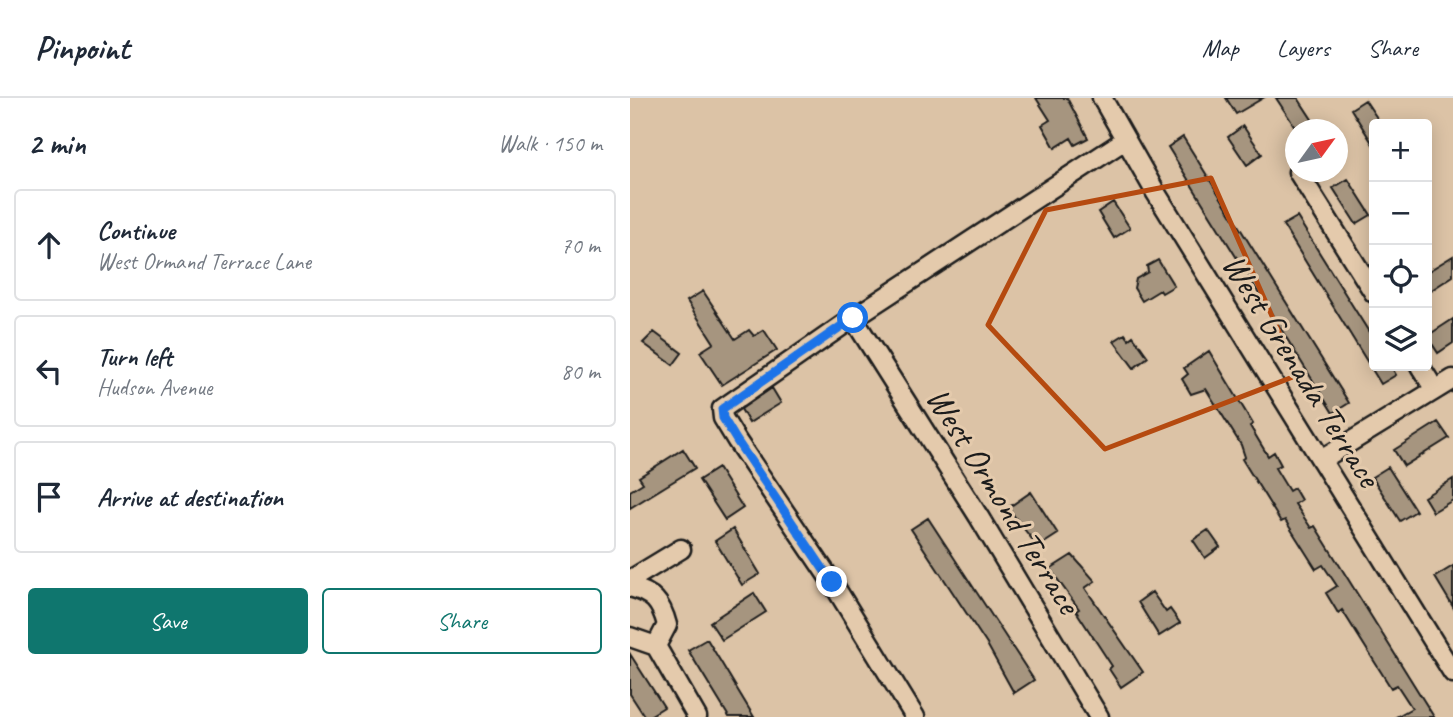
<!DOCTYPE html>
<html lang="en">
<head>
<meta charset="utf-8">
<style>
	body { margin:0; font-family:Caveat,sans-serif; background:#f2f2f3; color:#1f2937 }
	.controls { position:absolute; right:21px; top:21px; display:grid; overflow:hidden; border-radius:7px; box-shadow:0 4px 18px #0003 }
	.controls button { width:63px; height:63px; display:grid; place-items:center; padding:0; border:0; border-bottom:2px solid #e0e1e3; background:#fff; color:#1f2937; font:35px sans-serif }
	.compass { position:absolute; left:655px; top:21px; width:63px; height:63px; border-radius:50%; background:#fff; box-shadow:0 4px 18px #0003; rotate:57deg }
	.stop { position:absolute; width:21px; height:21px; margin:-16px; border:5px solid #1a73e8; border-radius:50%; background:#fff }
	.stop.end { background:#1a73e8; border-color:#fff; box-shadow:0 2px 7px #0008 }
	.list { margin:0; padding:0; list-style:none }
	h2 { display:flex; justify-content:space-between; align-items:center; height:91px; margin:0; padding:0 28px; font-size:30px }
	h2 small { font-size:23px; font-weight:400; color:#747a83 }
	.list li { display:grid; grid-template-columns:46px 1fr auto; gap:21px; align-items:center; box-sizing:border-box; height:112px; margin:0 14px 14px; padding:0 14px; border:2px solid #e0e1e3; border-radius:7px }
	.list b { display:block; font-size:26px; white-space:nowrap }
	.list p { margin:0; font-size:23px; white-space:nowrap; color:#747a83 }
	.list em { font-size:23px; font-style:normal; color:#747a83 }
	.actions { display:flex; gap:14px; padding:21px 28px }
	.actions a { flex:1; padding:16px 0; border:2px solid #0f766e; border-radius:7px; text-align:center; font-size:24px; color:#0f766e }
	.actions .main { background:#0f766e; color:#fff }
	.icon { flex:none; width:38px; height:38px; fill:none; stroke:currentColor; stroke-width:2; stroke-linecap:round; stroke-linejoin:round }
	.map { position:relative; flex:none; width:823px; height:619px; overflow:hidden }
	header { display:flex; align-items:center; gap:42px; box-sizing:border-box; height:98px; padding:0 35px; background:#fff; border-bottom:2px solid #e0e1e3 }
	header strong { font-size:33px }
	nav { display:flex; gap:38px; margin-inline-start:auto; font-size:24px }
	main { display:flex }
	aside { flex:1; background:#fff }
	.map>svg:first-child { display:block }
	.building { fill:#a6957f; stroke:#1c1c1c; stroke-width:2 }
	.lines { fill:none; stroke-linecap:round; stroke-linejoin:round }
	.street-casing { stroke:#1c1c1c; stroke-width:23 }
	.street { stroke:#e4caac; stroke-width:18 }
	.route { stroke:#1a73e8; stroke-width:9 }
	.marked { fill:none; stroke:#b54a10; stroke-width:5; stroke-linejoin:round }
	.labels { text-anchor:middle; stroke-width:6; stroke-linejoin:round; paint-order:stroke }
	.street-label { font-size:35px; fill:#1c1c1c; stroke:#e4caac }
</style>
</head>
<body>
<header>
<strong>Pinpoint</strong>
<nav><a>Map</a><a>Layers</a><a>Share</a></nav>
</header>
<main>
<aside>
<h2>2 min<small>Walk · 150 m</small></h2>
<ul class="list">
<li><svg class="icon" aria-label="ahead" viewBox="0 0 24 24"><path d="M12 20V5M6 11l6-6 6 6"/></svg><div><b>Continue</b><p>West Ormand Terrace Lane</p></div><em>70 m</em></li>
<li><svg class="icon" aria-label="left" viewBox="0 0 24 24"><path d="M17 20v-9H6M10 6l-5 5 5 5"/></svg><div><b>Turn left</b><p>Hudson Avenue</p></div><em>80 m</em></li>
<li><svg class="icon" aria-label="arrive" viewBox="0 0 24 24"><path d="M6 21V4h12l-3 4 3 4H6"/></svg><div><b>Arrive at destination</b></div></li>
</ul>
<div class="actions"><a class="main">Save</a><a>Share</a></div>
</aside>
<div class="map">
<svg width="823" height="619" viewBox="0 0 823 619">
	<rect width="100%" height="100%" fill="#dcc3a6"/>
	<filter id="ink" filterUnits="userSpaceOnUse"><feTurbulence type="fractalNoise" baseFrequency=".0143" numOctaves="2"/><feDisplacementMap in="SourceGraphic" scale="14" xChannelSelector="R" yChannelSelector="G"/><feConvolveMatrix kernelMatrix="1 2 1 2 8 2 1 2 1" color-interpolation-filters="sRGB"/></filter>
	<g filter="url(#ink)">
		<path class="building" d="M406,0H437L458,40L445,47L441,40L425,50L412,27L420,22Z
			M596,0H633L606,16Z
			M646,0H668L683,23L667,32Z
			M735,2L751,26H744V48L721,11Z
			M613,28L632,56L617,67L598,39Z
			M553,39L719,305L703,315L538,49Z
			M718,81L741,117L726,126L703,90Z
			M483,104L500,130L484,140L468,114Z
			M667,119L744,242V268H761L766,277L751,286L653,127Z
			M823,158V178L797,195V174Z
			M528,162L544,188L532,195L530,192L512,203L504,190L506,181L518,174L517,168Z
			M73,193L105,241L119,232L124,238L134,232L147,252L92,287L70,254L84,245L57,203Z
			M823,221V245L808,255L797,238Z
			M24,234L52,255L43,267L13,245Z
			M495,236L499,241L503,238L518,259L504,270L484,243Z
			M579,253L623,326L620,328L638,358L644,354L651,367L645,370L659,393L664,390L671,402L665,406L681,430L685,428L804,619H766L782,610L767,587L761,590L712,512L708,515L696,495L707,488L693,467L686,471L655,422L651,424L612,361L615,359L611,347L576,291L561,296L552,281L558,276L554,270Z
			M142,290L151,305L119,325L111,311Z
			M808,324L819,340L774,368L764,352Z
			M53,351L65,370L0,410V393L13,385L9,379Z
			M758,369L786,413L770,423L742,379Z
			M88,370L113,410L95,422L69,382Z
			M823,381V402L803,414L794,399Z
			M401,394L428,436L408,449L378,410Z
			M298,420L404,582L384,595L358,548L281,431Z
			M103,431L130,476L112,487L85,443Z
			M578,432L590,449L575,460L563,442Z
			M442,457L465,483L455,490L513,574L491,589L479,571L482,568L446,513L449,511L420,471Z
			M823,468V509L805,479Z
			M522,494L536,514L540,511L550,525L529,538L508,504Z
			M124,495L136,514L92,542L80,524Z
			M77,541L124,619H99L58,552Z
			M0,556L34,609L18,619H15L0,596Z"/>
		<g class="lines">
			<defs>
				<path id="street" d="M472,0L526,95L823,575
					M668,74L744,195
					M223,220L349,419L469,619
					M790,268L805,292
					M691,362L823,281
					M0,482L51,451
					M0,489C23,495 31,504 37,527L26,548
					M0,539L26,548L67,619
					M285,619L202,484L107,343L93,320L92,311L223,220L495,42"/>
			</defs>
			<use href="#street" class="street-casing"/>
			<use href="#street" class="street"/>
		</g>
	</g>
	<g class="lines" filter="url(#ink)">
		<path class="route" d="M202,484L107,343L93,320L92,311L223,220"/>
	</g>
	<path class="marked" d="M581,80L668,277L475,351L358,227L416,112Z"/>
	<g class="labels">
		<g class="street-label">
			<text transform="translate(672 272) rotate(58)" y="12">West Grenada Terrace</text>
			<text transform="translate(374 402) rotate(58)" y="12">West Ormond Terrace</text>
		</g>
	</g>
</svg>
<div class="controls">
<button>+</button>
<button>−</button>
<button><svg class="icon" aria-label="locate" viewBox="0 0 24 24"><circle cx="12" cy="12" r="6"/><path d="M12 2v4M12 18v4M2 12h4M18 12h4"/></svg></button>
<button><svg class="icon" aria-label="layers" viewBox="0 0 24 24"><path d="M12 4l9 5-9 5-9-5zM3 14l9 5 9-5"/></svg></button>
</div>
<svg class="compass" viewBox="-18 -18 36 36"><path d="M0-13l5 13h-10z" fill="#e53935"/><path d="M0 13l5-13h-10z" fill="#747a83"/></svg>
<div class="stop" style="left:223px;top:220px"></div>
<div class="stop end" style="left:202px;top:484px"></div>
</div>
</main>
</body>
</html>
